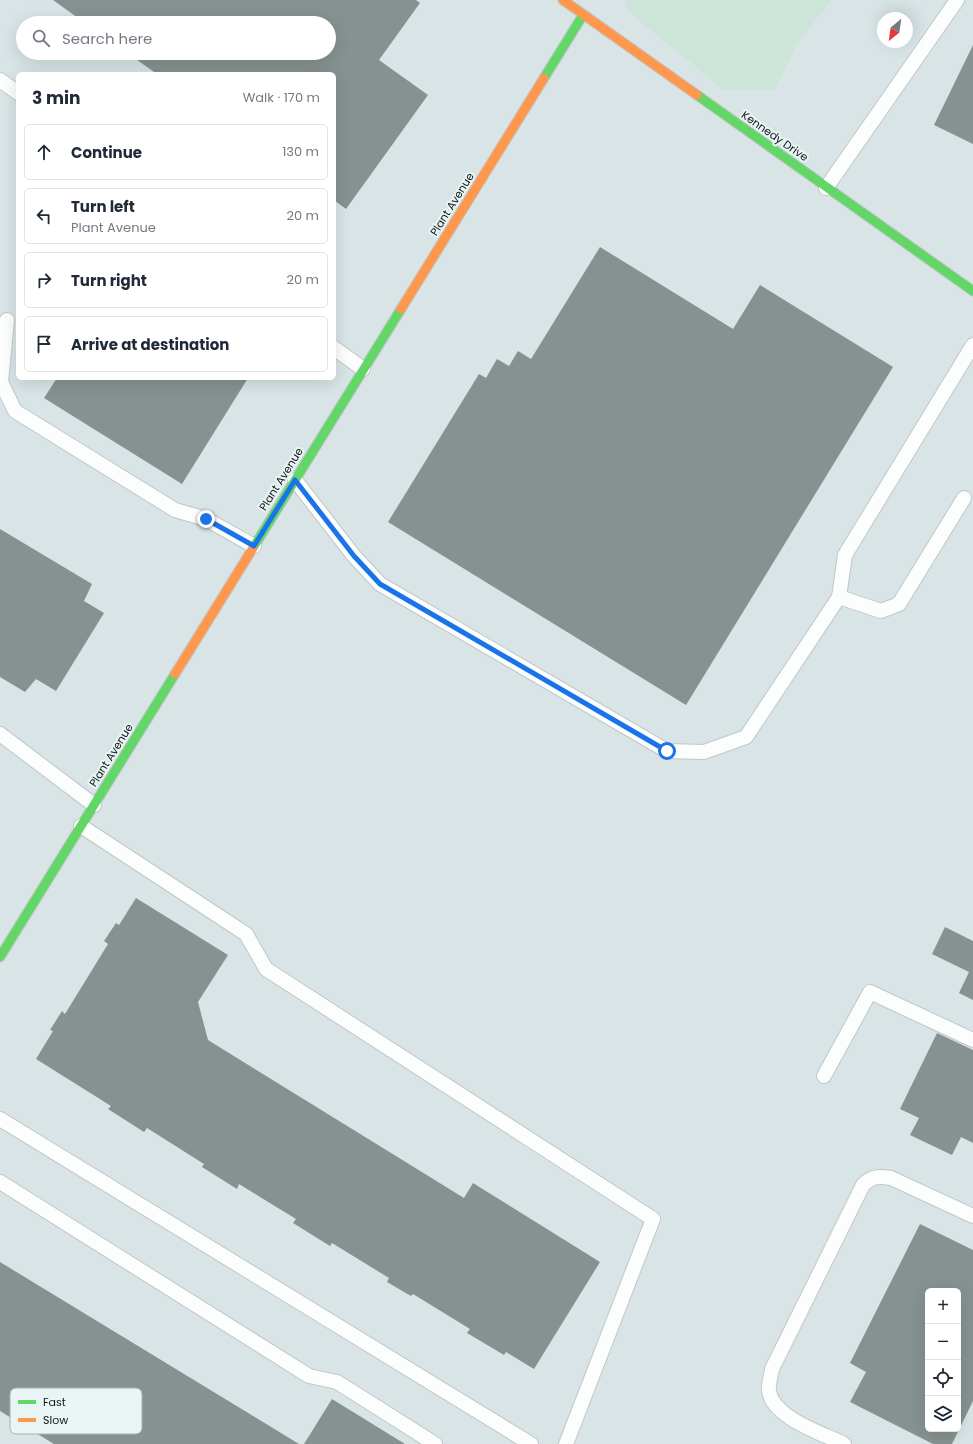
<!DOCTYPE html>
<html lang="en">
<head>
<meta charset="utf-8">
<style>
	body { margin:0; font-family:Poppins,sans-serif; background:#f2f2f3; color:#1f2937 }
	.controls { position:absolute; right:12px; bottom:12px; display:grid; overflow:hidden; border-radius:6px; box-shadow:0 4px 16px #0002 }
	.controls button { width:36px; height:36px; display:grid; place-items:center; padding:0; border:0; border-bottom:1px solid #e0e1e3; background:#fff; color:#1f2937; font:20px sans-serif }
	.compass { position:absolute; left:877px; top:12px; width:36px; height:36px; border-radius:50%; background:#fff; box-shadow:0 4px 16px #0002; rotate:209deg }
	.stop { position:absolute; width:12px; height:12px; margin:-9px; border:3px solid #1a73e8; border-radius:50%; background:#fff }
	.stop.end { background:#1a73e8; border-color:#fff; box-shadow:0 1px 4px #0008 }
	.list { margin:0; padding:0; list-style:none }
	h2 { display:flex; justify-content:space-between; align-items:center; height:52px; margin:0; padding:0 16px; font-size:17px }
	h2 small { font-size:13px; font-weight:400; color:#747a83 }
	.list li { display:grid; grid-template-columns:26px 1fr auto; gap:12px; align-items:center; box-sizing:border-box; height:56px; margin:0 8px 8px; padding:0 8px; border:1px solid #e0e1e3; border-radius:6px }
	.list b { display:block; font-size:15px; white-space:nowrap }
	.list p { margin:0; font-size:13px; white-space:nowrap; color:#747a83 }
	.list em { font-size:13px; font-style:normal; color:#747a83 }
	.icon { flex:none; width:22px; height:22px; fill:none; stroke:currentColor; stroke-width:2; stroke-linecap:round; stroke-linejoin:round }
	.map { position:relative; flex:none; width:973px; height:1444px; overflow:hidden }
	.search { position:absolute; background:#fff; box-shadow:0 4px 16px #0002; left:16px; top:16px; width:320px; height:44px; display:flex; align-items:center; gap:10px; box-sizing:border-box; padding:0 14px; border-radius:22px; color:#747a83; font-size:15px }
	.panel { position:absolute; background:#fff; box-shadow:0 4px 16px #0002; left:16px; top:72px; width:320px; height:308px; border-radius:6px }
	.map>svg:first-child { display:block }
	.built { fill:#d8e4e6; fill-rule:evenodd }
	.green { fill:#cde5d8 }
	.building { fill:#869291; fill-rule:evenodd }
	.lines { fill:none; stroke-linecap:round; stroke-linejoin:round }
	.lane-casing { stroke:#c3c7c7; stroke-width:16 }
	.fast-casing { stroke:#c3c7c7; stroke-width:11 }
	.slow-casing { stroke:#c3c7c7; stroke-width:11 }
	.lane { stroke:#fcfdfd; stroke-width:14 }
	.fast { stroke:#63d668; stroke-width:9 }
	.slow { stroke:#ff974d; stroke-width:9 }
	.route { stroke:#1a73e8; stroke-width:5 }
	.labels { text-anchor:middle; stroke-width:4; stroke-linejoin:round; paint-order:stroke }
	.street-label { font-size:11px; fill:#111515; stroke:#e9f4f5 }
	.key { fill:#e9f4f5; stroke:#a8b1b2; stroke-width:1 }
	.key-label { font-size:11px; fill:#111515 }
</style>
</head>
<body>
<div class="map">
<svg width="973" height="1444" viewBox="0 0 973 1444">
	<rect width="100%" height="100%" fill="#ecf2f2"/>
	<path class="built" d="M0,0H973V1444H0ZM883,18H907V42H883ZM23,23H329V53H23ZM18,74H334V378H18ZM928,1291H958V1429H928Z"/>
	<path class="green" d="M624,0H831L798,43L774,91L724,90L630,13Z"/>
	<path class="building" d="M53,0H416L420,3L379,60L428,95L346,209L334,200V74H157L127,53H329V23H85Z
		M973,45V144L934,125Z
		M600,247L733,329L760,285L893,367L686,705L388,522L479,374L486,378L497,359L509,366L518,351L531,359Z
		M57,378H248L182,484L44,398Z
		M0,529L92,584L84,601L104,613L56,691L36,679L25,692L0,677Z
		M136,898L228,955L198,1002L208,1040L464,1198L473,1183L600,1262L534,1369L506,1352L504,1355L467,1333L470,1329L413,1294L411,1296L387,1282L389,1278L332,1243L330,1246L293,1223L296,1219L239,1184L237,1189L202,1167L204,1164L147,1128L144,1132L108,1109L111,1106L36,1059L53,1031L50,1030L62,1011L65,1014L108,944L104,941L116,923L119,925Z
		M945,927L973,941V1000L959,993L969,972L932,954Z
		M937,1033L973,1050V1143L961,1137L952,1155L910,1135L919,1118L900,1109Z
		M920,1224L973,1250V1401L952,1444H933L850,1402L866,1372L850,1363ZM928,1291H958V1429H928Z
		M0,1262L299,1444H54L0,1411Z
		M332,1399L405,1444H304Z"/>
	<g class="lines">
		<defs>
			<path id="lane" d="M0,80L18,93
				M826,188L957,0
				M7,320L1,382L15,411L175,510L206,519L254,546
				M334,348L363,369
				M295,480L354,556L380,584L667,751L704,752L746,737L839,597L845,555L973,345
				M839,597L881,611L899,604L964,498
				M0,734L94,805
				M81,826L246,934L266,969L653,1219L566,1444
				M824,1076L870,992L973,1040
				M0,1119L531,1444
				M0,1182L309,1376L337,1382L435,1444
				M844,1444C822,1433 773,1418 769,1391C768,1385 771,1376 772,1369L863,1185C872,1176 879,1176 891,1178L973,1216"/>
			<path id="fast" d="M544,78L583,15
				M697,95L973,291
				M253,548L401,309
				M0,957L175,674"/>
			<path id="slow" d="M563,0L697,95
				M401,309L544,78
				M175,674L253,548"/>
		</defs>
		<use href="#lane" class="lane-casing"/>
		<use href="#fast" class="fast-casing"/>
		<use href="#slow" class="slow-casing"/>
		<use href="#lane" class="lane"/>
		<use href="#fast" class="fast"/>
		<use href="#slow" class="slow"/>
	</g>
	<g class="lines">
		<path class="route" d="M206,519L254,546L295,480L354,556L380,584L667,751"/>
	</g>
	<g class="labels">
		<g class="street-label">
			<text transform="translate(775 136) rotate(35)" y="4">Kennedy Drive</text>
			<text transform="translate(452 204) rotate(-58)" y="4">Plant Avenue</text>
			<text transform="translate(281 479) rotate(-58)" y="4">Plant Avenue</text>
			<text transform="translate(111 755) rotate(-58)" y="4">Plant Avenue</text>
		</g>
	</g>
	<rect x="10" y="1388" width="132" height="46" rx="6" class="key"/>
	<rect x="18" y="1400" width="18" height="4" fill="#63d668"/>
	<rect x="18" y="1418" width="18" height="4" fill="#ff974d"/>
	<g class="key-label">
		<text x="43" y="1406">Fast</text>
		<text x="43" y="1424">Slow</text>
	</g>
</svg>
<div class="controls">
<button>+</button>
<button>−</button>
<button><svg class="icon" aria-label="locate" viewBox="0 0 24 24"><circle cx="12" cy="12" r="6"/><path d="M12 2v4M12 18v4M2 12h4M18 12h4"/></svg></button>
<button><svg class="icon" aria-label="layers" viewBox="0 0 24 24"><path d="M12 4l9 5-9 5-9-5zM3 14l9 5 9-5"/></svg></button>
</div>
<svg class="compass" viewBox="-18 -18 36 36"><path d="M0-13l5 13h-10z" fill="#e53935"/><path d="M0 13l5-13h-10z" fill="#747a83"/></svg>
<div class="stop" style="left:667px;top:751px"></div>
<div class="stop end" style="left:206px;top:519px"></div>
<div class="search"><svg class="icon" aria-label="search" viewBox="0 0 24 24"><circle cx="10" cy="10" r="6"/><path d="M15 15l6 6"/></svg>Search here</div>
<section class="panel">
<h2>3 min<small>Walk · 170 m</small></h2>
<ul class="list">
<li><svg class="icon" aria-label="ahead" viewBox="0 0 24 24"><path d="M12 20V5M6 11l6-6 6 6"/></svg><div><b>Continue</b></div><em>130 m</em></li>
<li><svg class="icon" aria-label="left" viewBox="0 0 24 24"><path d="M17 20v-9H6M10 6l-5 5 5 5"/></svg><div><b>Turn left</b><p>Plant Avenue</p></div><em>20 m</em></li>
<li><svg class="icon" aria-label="right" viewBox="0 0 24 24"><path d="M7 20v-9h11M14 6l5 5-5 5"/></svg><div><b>Turn right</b></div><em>20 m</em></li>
<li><svg class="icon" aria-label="arrive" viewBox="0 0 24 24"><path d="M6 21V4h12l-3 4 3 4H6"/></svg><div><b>Arrive at destination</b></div></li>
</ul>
</section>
</div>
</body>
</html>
